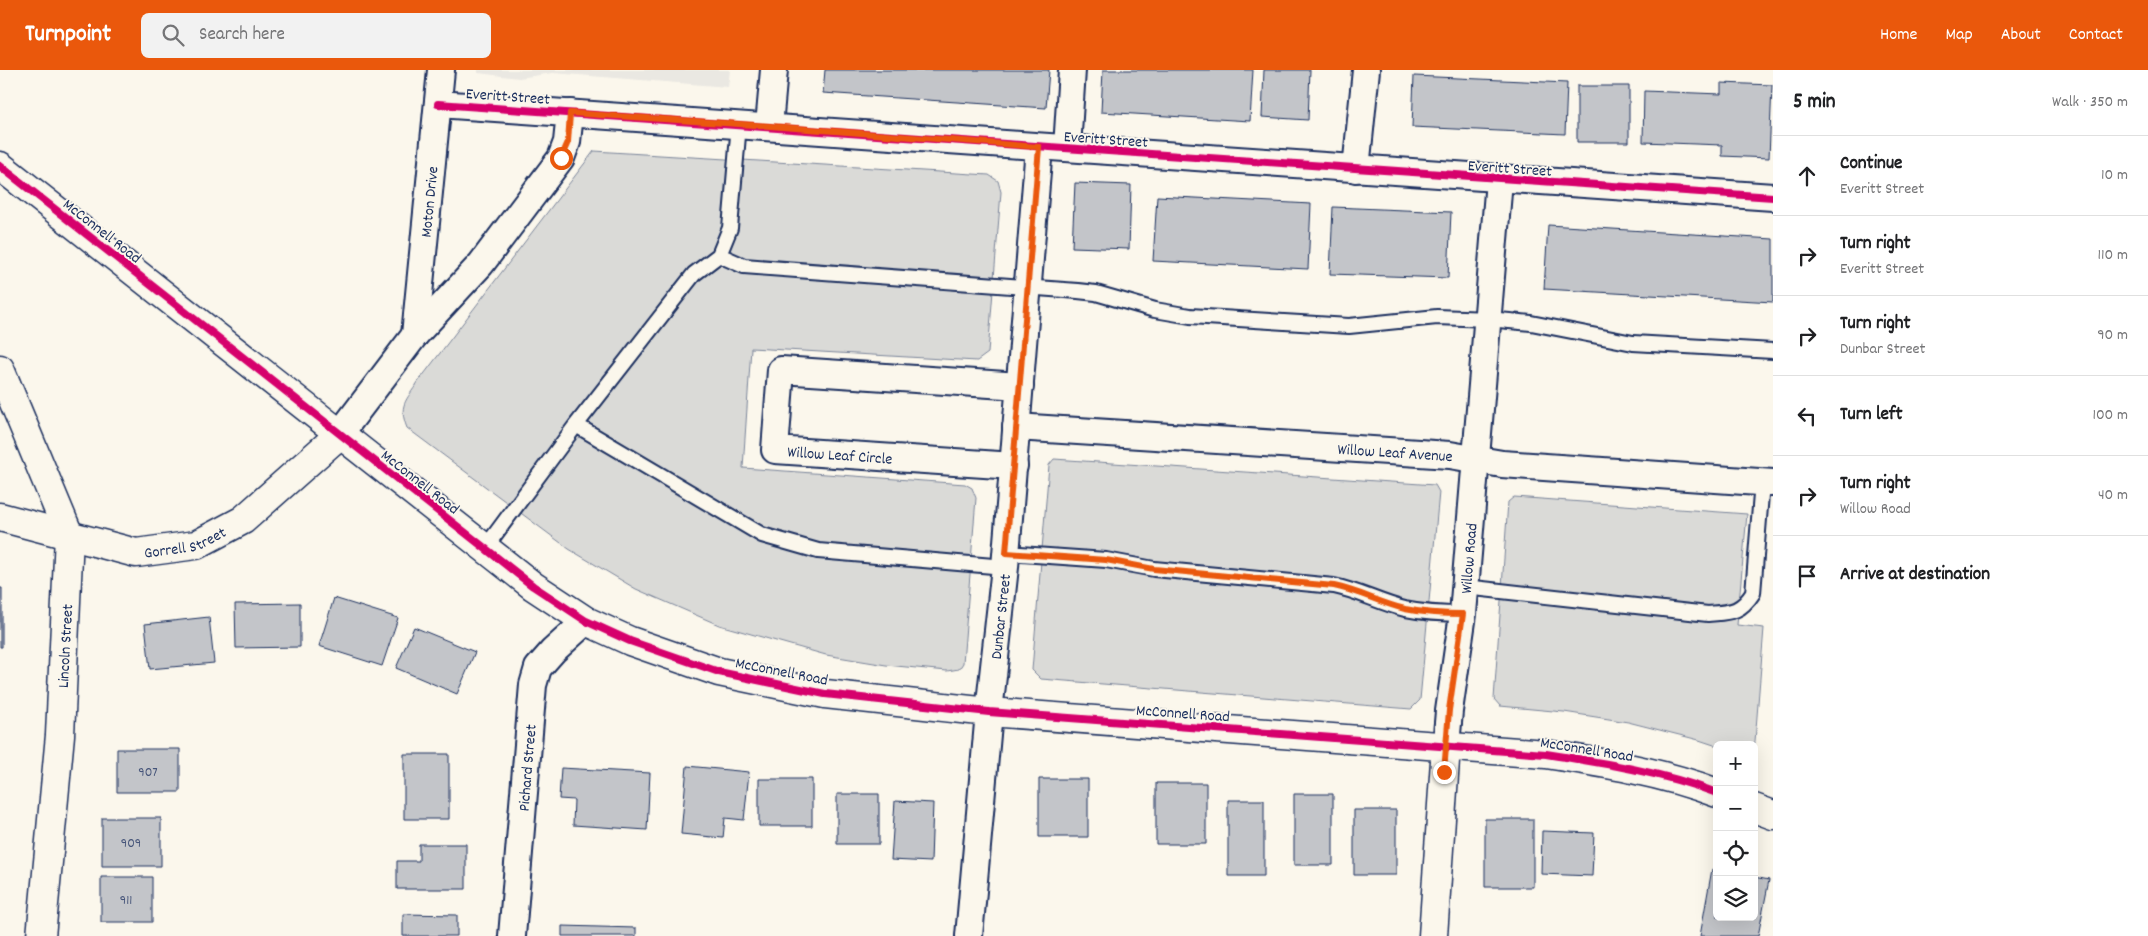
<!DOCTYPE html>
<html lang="en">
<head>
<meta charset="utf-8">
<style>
	body { margin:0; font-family:Dekko,sans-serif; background:#f2f2f2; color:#202124 }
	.controls { position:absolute; right:15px; bottom:15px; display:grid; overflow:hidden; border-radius:8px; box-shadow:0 5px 20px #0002 }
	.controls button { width:45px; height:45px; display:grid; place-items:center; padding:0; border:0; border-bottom:1px solid #e0e0e0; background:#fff; color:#202124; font:25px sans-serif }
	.stop { position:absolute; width:15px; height:15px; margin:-11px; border:4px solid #ea580c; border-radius:50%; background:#fff }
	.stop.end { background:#ea580c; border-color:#fff; box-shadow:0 1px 5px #0008 }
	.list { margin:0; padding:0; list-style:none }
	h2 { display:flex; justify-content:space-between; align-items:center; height:65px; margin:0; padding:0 20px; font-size:21px }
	h2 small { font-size:16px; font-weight:400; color:#757577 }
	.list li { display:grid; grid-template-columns:32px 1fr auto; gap:15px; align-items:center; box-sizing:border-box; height:80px; padding:0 20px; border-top:1px solid #e0e0e0 }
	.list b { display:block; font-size:19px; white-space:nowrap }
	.list p { margin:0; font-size:16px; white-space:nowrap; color:#757577 }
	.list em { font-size:16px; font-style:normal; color:#757577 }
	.icon { flex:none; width:28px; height:28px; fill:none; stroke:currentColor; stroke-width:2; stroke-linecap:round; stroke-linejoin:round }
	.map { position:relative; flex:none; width:1773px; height:866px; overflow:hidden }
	header { display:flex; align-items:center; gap:30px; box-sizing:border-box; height:70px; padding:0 25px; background:#ea580c; color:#fff }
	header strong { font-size:24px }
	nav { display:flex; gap:28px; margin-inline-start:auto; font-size:18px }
	.search { width:350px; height:45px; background:#f2f2f2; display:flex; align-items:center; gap:12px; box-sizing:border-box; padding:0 18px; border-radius:8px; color:#757577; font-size:19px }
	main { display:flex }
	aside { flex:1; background:#fff }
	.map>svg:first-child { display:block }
	.built { fill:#eae8e2 }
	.green { fill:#dadad7; stroke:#7a849a }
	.building { fill:#c3c5c9; stroke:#1b2f5e }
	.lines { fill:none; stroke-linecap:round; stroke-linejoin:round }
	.lane-casing { stroke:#1b2f5e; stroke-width:18 }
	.street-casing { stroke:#1b2f5e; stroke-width:30 }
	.secondary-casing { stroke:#1b2f5e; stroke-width:31 }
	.lane { stroke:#fbf7ec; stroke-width:14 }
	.street { stroke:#fbf7ec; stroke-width:26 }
	.secondary { stroke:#fbf7ec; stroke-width:28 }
	.cycleway-casing { stroke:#fbf7ec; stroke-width:11 }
	.cycleway { stroke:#d6006c; stroke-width:8 }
	.route { stroke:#ea580c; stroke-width:6 }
	.labels { text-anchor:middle; stroke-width:4; stroke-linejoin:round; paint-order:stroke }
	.number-label { font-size:14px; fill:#455479 }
	.street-label { font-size:16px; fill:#1b2f5e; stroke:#fbf7ec }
</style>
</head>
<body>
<header>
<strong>Turnpoint</strong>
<div class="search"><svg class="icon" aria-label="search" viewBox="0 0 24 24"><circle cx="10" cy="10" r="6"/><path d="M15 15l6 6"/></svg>Search here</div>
<nav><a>Home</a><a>Map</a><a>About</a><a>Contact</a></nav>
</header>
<main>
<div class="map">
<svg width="1773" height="866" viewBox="0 0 1773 866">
	<rect width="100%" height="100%" fill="#fbf7ec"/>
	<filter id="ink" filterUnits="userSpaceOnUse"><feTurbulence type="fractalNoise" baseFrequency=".02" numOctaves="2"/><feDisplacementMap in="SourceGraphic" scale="10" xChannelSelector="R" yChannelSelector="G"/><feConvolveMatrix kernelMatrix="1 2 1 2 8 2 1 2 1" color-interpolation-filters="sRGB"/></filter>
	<g filter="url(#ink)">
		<path class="built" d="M478,0H730L728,17L553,3L519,8L478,3Z"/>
		<path class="green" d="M594,81L989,105L998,111L1001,122L988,283L977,291L751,278L743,398L965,414L972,418L976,428L963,593L959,599L947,601L886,595L826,585L719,555L636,519L569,479L407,358C398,335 406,331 418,312Z
			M1054,389L1435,415L1439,422L1420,630L1411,639L1041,609L1032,600L1049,395Z
			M1514,427L1747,444L1737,555L1764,558L1754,684V675L1717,676L1699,670L1628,652L1564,642L1500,636L1494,629L1508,432Z"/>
		<path class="building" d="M825,0H1049L1046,38L823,23Z
			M1103,0H1253L1250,51L1101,42Z
			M1264,0H1310L1308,50L1262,47Z
			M1414,6L1567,13L1565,64L1412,57Z
			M1721,13L1772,15L1769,88L1722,86V75L1643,72L1644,21L1721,24Z
			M1577,16H1629V72H1577Z
			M1075,113L1131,115L1129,179L1072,177Z
			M1157,126L1311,134L1308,199L1153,191Z
			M1333,137L1451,142L1448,208L1330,204Z
			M1548,155L1773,169V232L1544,219Z
			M0,518H2V577H0Z
			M334,528L398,548L382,596L319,576Z
			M300,533V577L236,578L235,534Z
			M209,547L214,593L150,599L145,554Z
			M414,557L475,582L457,624L396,598Z
			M117,679H180V722H117Z
			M404,684H449V749H404Z
			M687,696L749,702L744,750L725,748L723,768L681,764Z
			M561,698L650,703L647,760L573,755L574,730L559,729Z
			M759,709H812V756H759Z
			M1039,709H1088V767H1039Z
			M1156,713H1206V774H1156Z
			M837,724H879V774H837Z
			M1294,724H1333V795H1294Z
			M1228,730H1264V806H1228Z
			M895,731L933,733L931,792L891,790Z
			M1354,740H1396V805H1354Z
			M102,748H161V796H102Z
			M1485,749H1533V817H1485Z
			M1542,761L1594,763L1592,806L1541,804Z
			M419,774H466V819H397V791H419Z
			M1712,799L1717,800V847H1754V807L1769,810L1758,866H1700Z
			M101,807H152V852H101Z
			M403,844L457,845V866H403Z
			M562,856L636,858V866H562Z"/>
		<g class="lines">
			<defs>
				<path id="lane" d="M719,185L730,158L739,54
					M576,355L762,465L818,481L1005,497
					M485,478L576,355L694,204L719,185L744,196L1078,221L1096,223L1155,240L1190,246L1349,256L1437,247L1488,249L1531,253L1633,273L1773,281
					M1006,483L1106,490L1154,499L1334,516C1359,521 1380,533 1405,539C1424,543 1443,544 1463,544
					M1465,517L1708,544C1731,542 1740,543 1753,523L1762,412"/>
				<g id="street">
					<path d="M438,34C883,64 1328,99 1773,127"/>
					<path d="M769,56L774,0"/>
					<path d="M1067,78L1072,0"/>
					<path d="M1356,99L1366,0"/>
					<path id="s1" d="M415,265L441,0"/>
					<path id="s2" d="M1016,357L1450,385L1502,394L1773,413"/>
					<path d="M339,365L415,265L481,194L561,88L567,72L570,43"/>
					<path d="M1014,396L775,380L781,300L1020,316"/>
					<path id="s3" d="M1446,676L1449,641L1463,544L1499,110"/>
					<path id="s4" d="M512,866L533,615L538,598L553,581L586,551"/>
					<path id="s5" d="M969,866L989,642L1005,497L1039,77"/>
				</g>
				<g id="secondary">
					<path d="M0,96L533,516L586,551L630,571L719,602L825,624L989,642L1546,684C1604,693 1662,702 1717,723"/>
					<path d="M0,299L69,465L60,665L41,866"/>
					<path id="s6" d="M0,447L136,483L196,475L243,450L339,365"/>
					<path d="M1754,738L1773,745"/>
					<path d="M1433,866L1446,676"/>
				</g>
			</defs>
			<use href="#lane" class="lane-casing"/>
			<use href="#street" class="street-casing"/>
			<use href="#secondary" class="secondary-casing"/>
			<use href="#lane" class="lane"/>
			<use href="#street" class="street"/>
			<use href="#secondary" class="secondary"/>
			<defs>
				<path id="cycleway" d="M438,34C883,64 1328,99 1773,127
					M0,96L533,516L586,551L630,571L719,602L825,624L989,642L1546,684C1604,693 1662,702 1717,723"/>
			</defs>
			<use href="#cycleway" class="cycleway-casing"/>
			<use href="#cycleway" class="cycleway"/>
		</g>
	</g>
	<g class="lines" filter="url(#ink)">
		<path class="route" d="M561,88L568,72L570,43L770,56L1039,77L1006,483L1106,490L1154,499L1334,516C1359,521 1380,533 1405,539C1424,543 1443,544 1463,544L1449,640L1444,702"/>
	</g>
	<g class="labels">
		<g class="number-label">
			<text x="148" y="706">907</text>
			<text x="131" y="777">909</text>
			<text x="126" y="834">911</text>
		</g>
		<g class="street-label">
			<text transform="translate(508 25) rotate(4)" y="6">Everitt Street</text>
			<text transform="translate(1106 68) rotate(4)" y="6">Everitt Street</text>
			<text transform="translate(1510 97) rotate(4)" y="6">Everitt Street</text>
			<text dy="6" stroke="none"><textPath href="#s1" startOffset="134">Moton Drive</textPath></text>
			<text transform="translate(103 160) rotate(38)" y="6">McConnell Road</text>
			<text dy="6" stroke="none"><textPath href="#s2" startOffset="380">Willow Leaf Avenue</textPath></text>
			<text transform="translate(840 384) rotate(4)" y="6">Willow Leaf Circle</text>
			<text transform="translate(421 411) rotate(38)" y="6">McConnell Road</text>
			<text dy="6" stroke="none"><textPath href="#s6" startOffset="191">Gorrell Street</textPath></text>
			<text dy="6" stroke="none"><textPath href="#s3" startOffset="189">Willow Road</textPath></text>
			<text dy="6" stroke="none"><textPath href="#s5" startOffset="321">Dunbar Street</textPath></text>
			<text transform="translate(64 576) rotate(-87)" y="6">Lincoln Street</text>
			<text transform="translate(782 600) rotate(11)" y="6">McConnell Road</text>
			<text transform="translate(1183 642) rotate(4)" y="6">McConnell Road</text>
			<text transform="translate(1587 678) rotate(9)" y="6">McConnell Road</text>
			<text dy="6" stroke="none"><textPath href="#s4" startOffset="169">Pichard Street</textPath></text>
		</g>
	</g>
</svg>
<div class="controls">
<button>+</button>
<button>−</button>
<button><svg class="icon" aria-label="locate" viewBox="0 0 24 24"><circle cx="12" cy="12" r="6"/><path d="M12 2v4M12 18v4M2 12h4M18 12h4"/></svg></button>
<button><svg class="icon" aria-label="layers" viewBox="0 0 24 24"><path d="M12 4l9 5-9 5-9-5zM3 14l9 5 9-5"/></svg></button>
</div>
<div class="stop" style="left:561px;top:88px"></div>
<div class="stop end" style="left:1444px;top:702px"></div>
</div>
<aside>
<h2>5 min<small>Walk · 350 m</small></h2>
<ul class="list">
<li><svg class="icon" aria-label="ahead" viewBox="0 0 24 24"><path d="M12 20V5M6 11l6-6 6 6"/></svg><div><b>Continue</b><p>Everitt Street</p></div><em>10 m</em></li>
<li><svg class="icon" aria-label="right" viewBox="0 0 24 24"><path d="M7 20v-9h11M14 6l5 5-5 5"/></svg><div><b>Turn right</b><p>Everitt Street</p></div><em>110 m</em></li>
<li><svg class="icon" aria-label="right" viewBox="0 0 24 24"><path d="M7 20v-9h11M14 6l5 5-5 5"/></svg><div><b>Turn right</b><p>Dunbar Street</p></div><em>90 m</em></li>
<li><svg class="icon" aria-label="left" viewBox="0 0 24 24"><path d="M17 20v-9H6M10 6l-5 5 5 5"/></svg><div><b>Turn left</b></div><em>100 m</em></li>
<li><svg class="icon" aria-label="right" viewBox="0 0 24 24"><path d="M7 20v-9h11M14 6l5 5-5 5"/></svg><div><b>Turn right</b><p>Willow Road</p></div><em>40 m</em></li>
<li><svg class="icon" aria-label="arrive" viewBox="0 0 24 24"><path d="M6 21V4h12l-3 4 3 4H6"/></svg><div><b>Arrive at destination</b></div></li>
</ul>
</aside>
</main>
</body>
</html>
